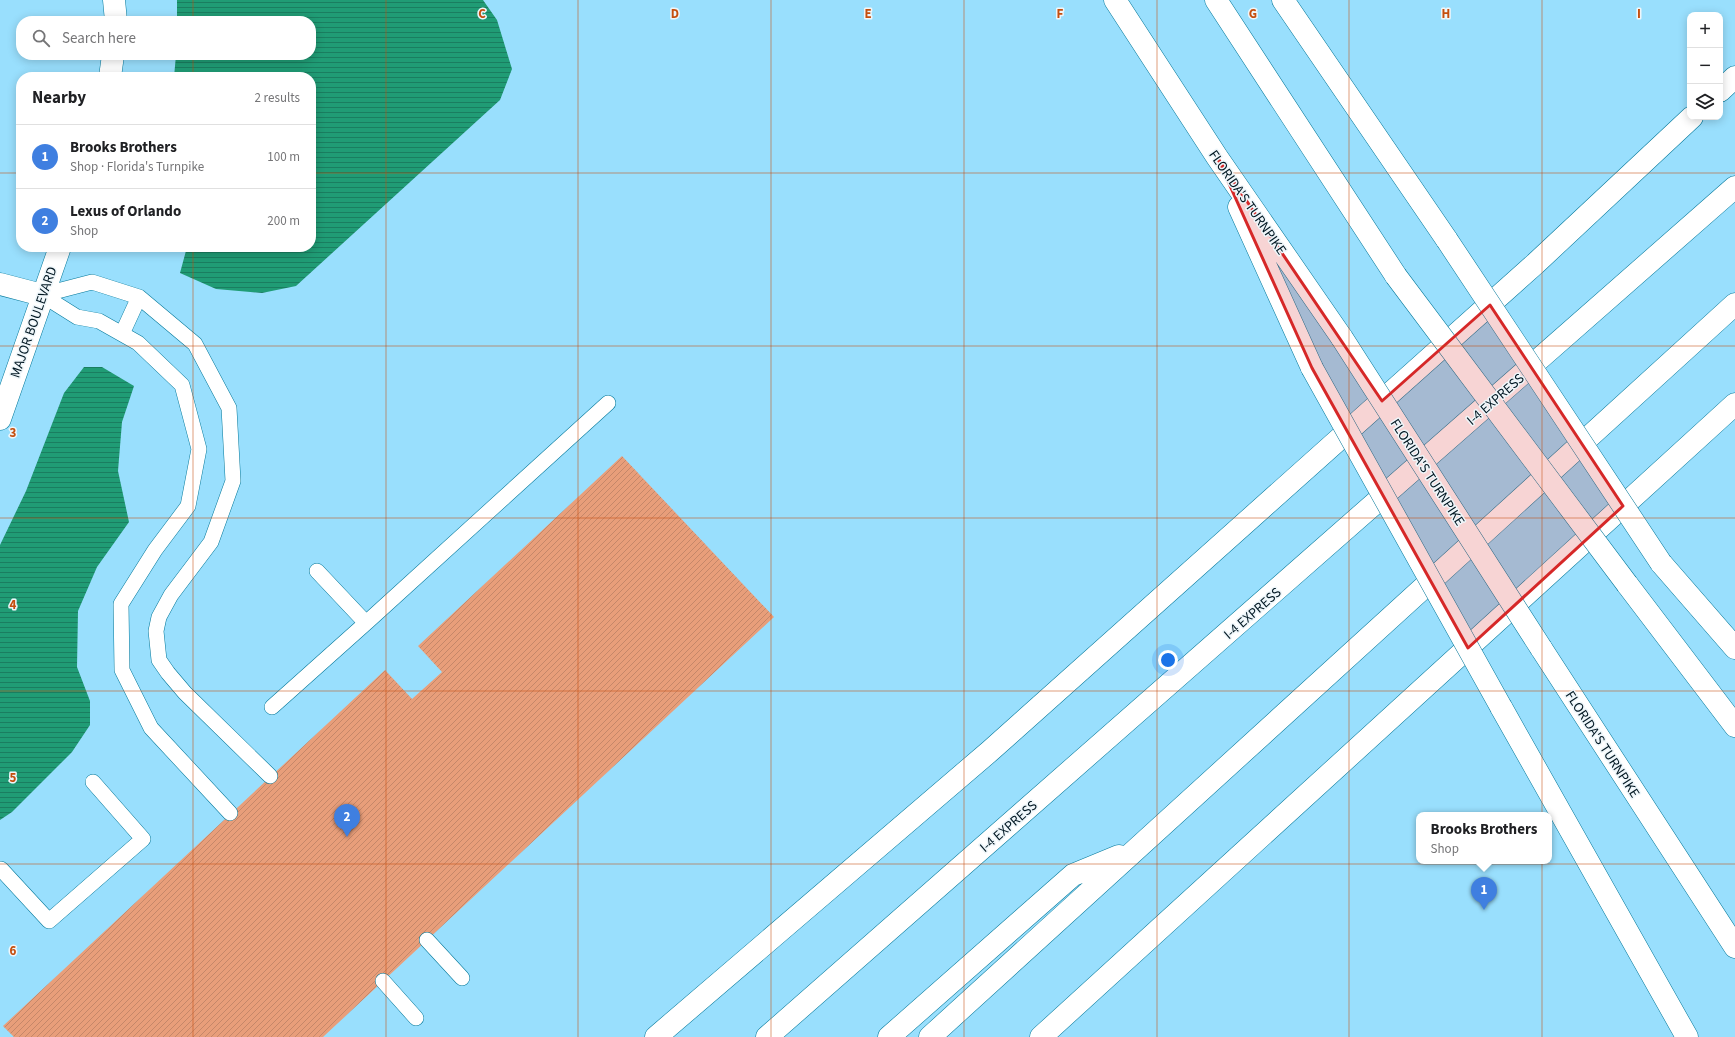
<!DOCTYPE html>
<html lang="en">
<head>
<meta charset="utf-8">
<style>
	body { margin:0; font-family:"Source Sans 3",sans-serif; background:#f2f2f2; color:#202124 }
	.controls { position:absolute; right:12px; top:12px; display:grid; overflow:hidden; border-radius:8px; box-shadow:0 2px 10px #0003 }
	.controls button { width:36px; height:36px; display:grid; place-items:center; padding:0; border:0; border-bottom:1px solid #e0e0e0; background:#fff; color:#202124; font:20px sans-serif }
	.you { position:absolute; left:1168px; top:660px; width:14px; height:14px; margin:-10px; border:3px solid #fff; border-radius:50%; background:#1a73e8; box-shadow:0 0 0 6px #1a73e833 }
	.badge { display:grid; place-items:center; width:26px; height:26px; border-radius:50%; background:#b45309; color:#fff; font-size:13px; font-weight:700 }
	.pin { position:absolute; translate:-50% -33px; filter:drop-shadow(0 1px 2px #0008) }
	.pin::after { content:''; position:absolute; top:21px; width:14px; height:12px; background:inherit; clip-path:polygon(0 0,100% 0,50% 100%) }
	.popup { position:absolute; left:1416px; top:812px; width:136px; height:52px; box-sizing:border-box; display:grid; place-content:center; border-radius:8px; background:#fff; filter:drop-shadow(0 1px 3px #0005); font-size:13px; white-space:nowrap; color:#757577 }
	.popup b { font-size:15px; color:#202124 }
	.popup::after { content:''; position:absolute; left:50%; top:100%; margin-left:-8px; border:8px solid transparent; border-top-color:#fff }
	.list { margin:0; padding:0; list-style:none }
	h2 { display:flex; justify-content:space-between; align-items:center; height:52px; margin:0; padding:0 16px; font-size:17px }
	h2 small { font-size:13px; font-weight:400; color:#757577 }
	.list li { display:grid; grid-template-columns:26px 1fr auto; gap:12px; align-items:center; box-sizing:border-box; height:64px; padding:0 16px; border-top:1px solid #e0e0e0 }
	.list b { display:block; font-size:15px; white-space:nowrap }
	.list p { margin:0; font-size:13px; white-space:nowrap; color:#757577 }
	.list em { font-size:13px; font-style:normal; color:#757577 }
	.icon { flex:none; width:22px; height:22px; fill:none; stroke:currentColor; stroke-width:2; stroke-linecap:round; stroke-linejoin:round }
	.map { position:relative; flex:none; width:1735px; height:1037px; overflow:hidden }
	.search { position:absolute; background:#fff; box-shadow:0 2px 10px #0003; left:16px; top:16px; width:300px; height:44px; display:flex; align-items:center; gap:10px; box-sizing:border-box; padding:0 14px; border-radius:16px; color:#757577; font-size:15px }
	.panel { position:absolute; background:#fff; box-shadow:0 2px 10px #0003; left:16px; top:72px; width:300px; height:180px; border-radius:16px }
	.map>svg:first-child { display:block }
	.water { fill:url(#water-rules) }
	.building { fill:url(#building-hatch) }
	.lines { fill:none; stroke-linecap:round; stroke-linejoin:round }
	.lane-casing { stroke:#03789a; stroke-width:16 }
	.secondary-casing { stroke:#03789a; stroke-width:23 }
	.highway-casing { stroke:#03789a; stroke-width:23 }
	.lane { stroke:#fff; stroke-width:15 }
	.secondary { stroke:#fff; stroke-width:22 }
	.highway { stroke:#fff; stroke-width:22 }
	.highway-bridge-casing { stroke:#03789a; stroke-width:23; stroke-linecap:butt }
	.highway-bridge { stroke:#fff; stroke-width:22 }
	.marked { fill:#d62828; fill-opacity:0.2; stroke:#d62828; stroke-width:3; stroke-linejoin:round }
	.grid { fill:none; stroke:#c54f0f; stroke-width:1; stroke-opacity:0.55 }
	.labels { text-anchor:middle; stroke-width:3; stroke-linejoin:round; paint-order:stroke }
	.street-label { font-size:14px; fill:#001621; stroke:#eef6fa }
	.grid-label { font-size:13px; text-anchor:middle; font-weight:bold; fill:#c54f0f; stroke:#eef6fa; stroke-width:3; stroke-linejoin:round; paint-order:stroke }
</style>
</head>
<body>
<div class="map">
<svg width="1735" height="1037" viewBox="0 0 1735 1037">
	<defs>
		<pattern id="water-rules" width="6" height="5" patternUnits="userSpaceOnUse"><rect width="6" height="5" fill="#209c75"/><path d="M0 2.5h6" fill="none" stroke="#1a7e60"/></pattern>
		<pattern id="building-hatch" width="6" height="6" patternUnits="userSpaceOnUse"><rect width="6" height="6" fill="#e89e7a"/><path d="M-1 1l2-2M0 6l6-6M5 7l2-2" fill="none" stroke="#c58769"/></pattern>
	</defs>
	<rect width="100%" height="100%" fill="#99dffd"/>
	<path class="water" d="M177,0H483L497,20L512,69L500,100L296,286L262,293L216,289L180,273L187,247H311V77H174L176,55H311V21H177Z
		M84,367H102L134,386L122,422L118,471L129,522L97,567L78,611L77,667L90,701V725L72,752L12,812L0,820V545L26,491L64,393Z"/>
	<path class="building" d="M622,456L774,617L323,1037H14L3,1026L385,670L412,699L442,672L418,646Z"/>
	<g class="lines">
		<defs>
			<path id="lane" d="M42,295L92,282L139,297L195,344L229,408L233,481L211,542L171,595L159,617L156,631L159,660L168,673L185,693L270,776
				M42,295L77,317L99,321L138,343L182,385L199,449L188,506L155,550L121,604L122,670L151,728L230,813
				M122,334L139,297
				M317,571L366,623L608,403
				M272,707L366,623
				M1,869L49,921L143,839L93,782
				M427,940L462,978
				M383,981L416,1018"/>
			<path id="secondary" d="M114,0L116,21
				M110,77L113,55
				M0,284L42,295
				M0,419L60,247"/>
			<path id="highway" d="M1115,0L1217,157L1342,338
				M1216,0L1396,276
				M1283,0L1447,240
				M1720,91L1735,77
				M1239,207L1312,368
				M1661,563L1735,648
				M1627,584L1735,726
				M1541,648L1735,947
				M1501,707L1687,1037
				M656,1037L990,751L1535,264L1692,117
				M767,1037L1735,187
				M889,1037L1073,875L1119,856
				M930,1037L1735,304
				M1041,1037L1735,404"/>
		</defs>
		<use href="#lane" class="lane-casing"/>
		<use href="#secondary" class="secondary-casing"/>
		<use href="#highway" class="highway-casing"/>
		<use href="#lane" class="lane"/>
		<use href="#secondary" class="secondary"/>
		<use href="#highway" class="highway"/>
		<defs>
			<path id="highway-bridge" d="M1447,240L1661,563
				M1396,276L1627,584
				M1342,338L1541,648
				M1312,368L1501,707"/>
		</defs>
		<use href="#highway-bridge" class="highway-bridge-casing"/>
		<use href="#highway-bridge" class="highway-bridge"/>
	</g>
	<path class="marked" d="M1217,157L1382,401L1490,305L1623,506L1468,648L1312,368Z"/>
	<path class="grid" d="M193,0V21M386,0V1037M578,0V1037M771,0V1037M964,0V1037M1157,0V1037M1349,0V1037M1542,0V1037M193,55V77M0,173H21M311,173H1735M193,247V1037M0,346H1735M0,518H1735M0,691H1735M0,864H1735"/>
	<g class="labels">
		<g class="street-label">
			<text transform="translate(1248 202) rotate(55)" y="5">FLORIDA'S TURNPIKE</text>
			<text transform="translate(33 322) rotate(-71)" y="5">MAJOR BOULEVARD</text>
			<text transform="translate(1495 399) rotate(-41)" y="5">I-4 EXPRESS</text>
			<text transform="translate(1428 472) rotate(57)" y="5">FLORIDA'S TURNPIKE</text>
			<text transform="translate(1252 613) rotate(-41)" y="5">I-4 EXPRESS</text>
			<text transform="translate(1603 744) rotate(57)" y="5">FLORIDA'S TURNPIKE</text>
			<text transform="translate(1008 826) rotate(-41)" y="5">I-4 EXPRESS</text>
		</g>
	</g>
	<g class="grid-label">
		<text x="482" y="18">C</text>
		<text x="675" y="18">D</text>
		<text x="868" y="18">E</text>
		<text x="1060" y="18">F</text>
		<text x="1253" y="18">G</text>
		<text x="1446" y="18">H</text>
		<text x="1639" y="18">I</text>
		<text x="13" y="437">3</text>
		<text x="13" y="609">4</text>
		<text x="13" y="782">5</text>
		<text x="13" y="955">6</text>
	</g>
</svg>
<div class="controls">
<button>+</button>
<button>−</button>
<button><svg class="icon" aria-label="layers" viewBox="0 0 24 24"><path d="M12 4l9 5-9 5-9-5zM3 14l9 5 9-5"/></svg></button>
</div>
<div class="you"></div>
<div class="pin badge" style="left:1484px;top:910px;background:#3f7fe0">1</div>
<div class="popup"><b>Brooks Brothers</b>Shop</div>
<div class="pin badge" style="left:347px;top:837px;background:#3f7fe0">2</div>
<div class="search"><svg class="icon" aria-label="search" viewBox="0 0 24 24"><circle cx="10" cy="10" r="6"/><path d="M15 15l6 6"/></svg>Search here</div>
<section class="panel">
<h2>Nearby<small>2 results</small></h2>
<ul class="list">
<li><span class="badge" style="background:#3f7fe0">1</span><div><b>Brooks Brothers</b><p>Shop · Florida's Turnpike</p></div><em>100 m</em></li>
<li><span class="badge" style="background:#3f7fe0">2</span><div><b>Lexus of Orlando</b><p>Shop</p></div><em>200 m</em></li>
</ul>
</section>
</div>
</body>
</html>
